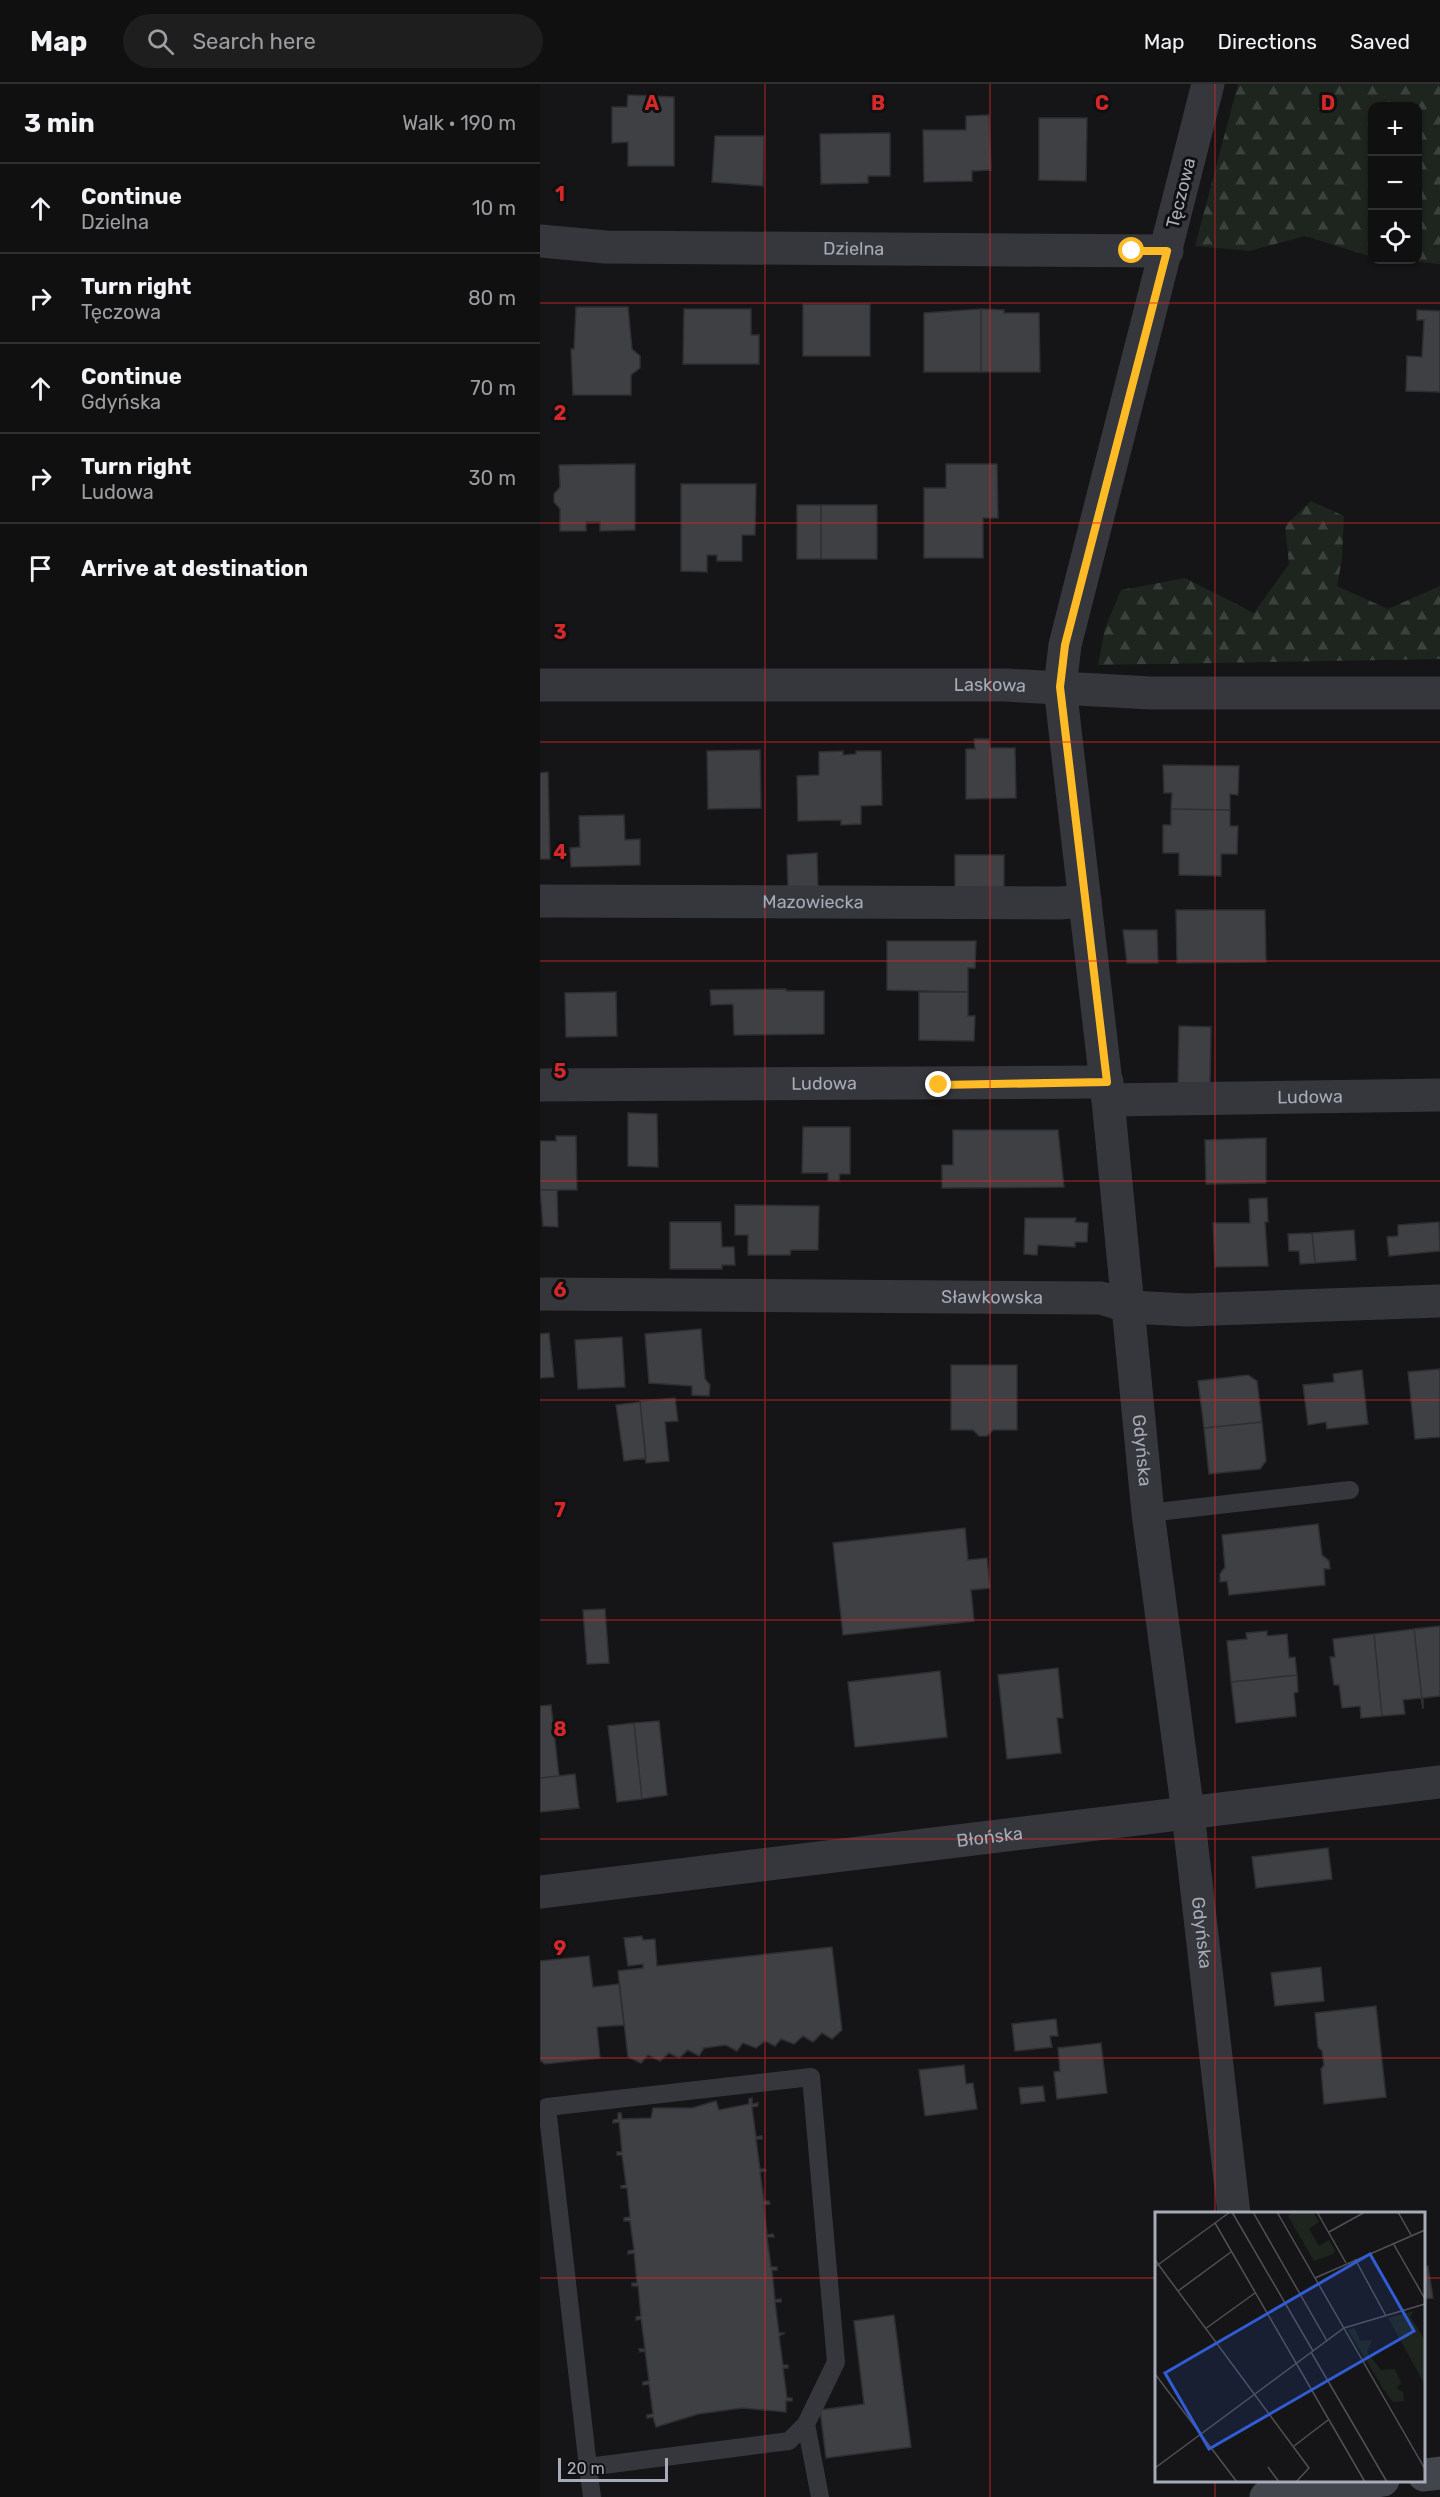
<!DOCTYPE html>
<html lang="en">
<head>
<meta charset="utf-8">
<style>
	body { margin:0; font-family:Rubik,sans-serif; background:#1e1e1f; color:#f1f3f6 }
	.controls { position:absolute; right:18px; top:18px; display:grid; overflow:hidden; border-radius:12px; box-shadow:0 2px 4px #0004 }
	.controls button { width:54px; height:54px; display:grid; place-items:center; padding:0; border:0; border-bottom:2px solid #303031; background:#101011; color:#f1f3f6; font:30px sans-serif }
	.scale { position:absolute; left:18px; bottom:15px; width:110px; box-sizing:border-box; padding-left:6px; border:3px solid #a6abb8; border-top:0; font-size:16px; line-height:21px; white-space:nowrap; color:#a6abb8; -webkit-text-stroke:4px #101012; paint-order:stroke }
	.stop { position:absolute; width:18px; height:18px; margin:-14px; border:4px solid #ffbb25; border-radius:50%; background:#fff }
	.stop.end { background:#ffbb25; border-color:#fff; box-shadow:0 2px 6px #0008 }
	.list { margin:0; padding:0; list-style:none }
	h2 { display:flex; justify-content:space-between; align-items:center; height:78px; margin:0; padding:0 24px; font-size:26px }
	h2 small { font-size:20px; font-weight:400; color:#9c9d9f }
	.list li { display:grid; grid-template-columns:39px 1fr auto; gap:18px; align-items:center; box-sizing:border-box; height:90px; padding:0 24px; border-top:2px solid #303031 }
	.list b { display:block; font-size:22px; white-space:nowrap }
	.list p { margin:0; font-size:20px; white-space:nowrap; color:#9c9d9f }
	.list em { font-size:20px; font-style:normal; color:#9c9d9f }
	.icon { flex:none; width:33px; height:33px; fill:none; stroke:currentColor; stroke-width:2; stroke-linecap:round; stroke-linejoin:round }
	.map { position:relative; flex:none; width:900px; height:2413px; overflow:hidden }
	header { display:flex; align-items:center; gap:36px; box-sizing:border-box; height:84px; padding:0 30px; background:#101011; border-bottom:2px solid #303031 }
	header strong { font-size:28px }
	nav { display:flex; gap:33px; margin-inline-start:auto; font-size:21px }
	.search { width:420px; height:54px; background:#1e1e1f; display:flex; align-items:center; gap:15px; box-sizing:border-box; padding:0 21px; border-radius:33px; color:#9c9d9f; font-size:22px }
	main { display:flex }
	aside { flex:1; background:#101011 }
	.map>svg:first-child { display:block }
	.forest { fill:url(#forest-firs) }
	.building { fill:#3f4044; stroke:#2f2f33; stroke-width:1.5 }
	.lines { fill:none; stroke-linecap:round; stroke-linejoin:round }
	.lane { stroke:#36373c; stroke-width:18 }
	.street { stroke:#36373c; stroke-width:33 }
	.secondary { stroke:#43454c; stroke-width:33 }
	.route { stroke:#ffbb25; stroke-width:8 }
	.grid { fill:none; stroke:#d62828; stroke-width:1.5; stroke-opacity:0.55 }
	.labels { text-anchor:middle; stroke-width:6; stroke-linejoin:round; paint-order:stroke }
	.street-label { font-size:18px; fill:#a6abb8; stroke:#101012 }
	.inset-road { fill:none; stroke:#4f5157; stroke-width:1.5 }
	.view { fill:#325cd3; fill-opacity:0.15; stroke:#325cd3; stroke-width:3 }
	.inset-edge { fill:none; stroke:#a6abb8; stroke-width:3 }
	.grid-label { font-size:20px; text-anchor:middle; font-weight:bold; fill:#d62828; stroke:#101012; stroke-width:6; stroke-linejoin:round; paint-order:stroke }
</style>
</head>
<body>
<header>
<strong>Map</strong>
<div class="search"><svg class="icon" aria-label="search" viewBox="0 0 24 24"><circle cx="10" cy="10" r="6"/><path d="M15 15l6 6"/></svg>Search here</div>
<nav><a>Map</a><a>Directions</a><a>Saved</a></nav>
</header>
<main>
<aside>
<h2>3 min<small>Walk · 190 m</small></h2>
<ul class="list">
<li><svg class="icon" aria-label="ahead" viewBox="0 0 24 24"><path d="M12 20V5M6 11l6-6 6 6"/></svg><div><b>Continue</b><p>Dzielna</p></div><em>10 m</em></li>
<li><svg class="icon" aria-label="right" viewBox="0 0 24 24"><path d="M7 20v-9h11M14 6l5 5-5 5"/></svg><div><b>Turn right</b><p>Tęczowa</p></div><em>80 m</em></li>
<li><svg class="icon" aria-label="ahead" viewBox="0 0 24 24"><path d="M12 20V5M6 11l6-6 6 6"/></svg><div><b>Continue</b><p>Gdyńska</p></div><em>70 m</em></li>
<li><svg class="icon" aria-label="right" viewBox="0 0 24 24"><path d="M7 20v-9h11M14 6l5 5-5 5"/></svg><div><b>Turn right</b><p>Ludowa</p></div><em>30 m</em></li>
<li><svg class="icon" aria-label="arrive" viewBox="0 0 24 24"><path d="M6 21V4h12l-3 4 3 4H6"/></svg><div><b>Arrive at destination</b></div></li>
</ul>
</aside>
<div class="map">
<svg width="900" height="2413" viewBox="0 0 900 2413">
	<defs>
		<pattern id="forest-firs" width="22" height="20" patternUnits="userSpaceOnUse" patternTransform="scale(1.5)"><rect width="22" height="20" fill="#1d251e"/><path d="M5 1l3.5 6h-7zM16 11l3.5 6h-7z" fill="#3b423d"/></pattern>
	</defs>
	<rect width="100%" height="100%" fill="#151517"/>
	<path class="forest" d="M698,0H900V180L858,176H878V22H832V173L765,152L709,167L655,162Z
		M771,417L804,432L802,475L797,502L848,525L900,502V575L558,581L565,544L581,506L645,494L714,529L749,480L745,442Z"/>
	<path class="building" d="M88,11L134,13V82H88V58L72,59V23H87Z
		M449,31L451,86L432,87V97L384,98L383,46H426V32Z
		M499,34H547L546,97L499,96Z
		M350,49V92H328V99L281,100L280,50Z
		M175,52H224L223,102L172,98Z
		M263,220H330V272H263Z
		M36,223H88L92,265L100,272V284L91,291V311H33L31,265H34Z
		M144,225H211V251H219V280H143Z
		M441,225L464,226V229H499L500,288H441Z
		M441,225V288H384V229Z
		M877,226L900,227V308L866,307L867,272L882,273L884,236H877Z
		M95,380V446L60,447V438H46V447H20V425L14,418V410L20,403L19,381Z
		M406,380H457L458,434H443V474H384V404H406Z
		M141,400H216L215,451H202V477H177V471H167V488L141,487Z
		M257,421H281V475H257Z
		M281,421H337V475H281Z
		M434,655H449L450,664H475L476,714L426,715V665H435Z
		M220,666L221,724L168,725L167,667Z
		M303,667V671L316,670V667H341L342,721L321,722V740L301,741V736L258,737L257,692L279,691V668Z
		M623,681L699,682L698,711L690,710V726L631,725L632,709H624Z
		M8,688L10,775H0V689Z
		M631,725L690,726V742H698L697,770H681V792L639,791V769H623V741H631Z
		M84,731L85,756L100,755V781L31,783L30,764L40,763L39,732Z
		M277,769L278,805H248L247,771Z
		M415,771H464V804H415Z
		M636,826H725L726,878L637,879Z
		M583,846H617L618,879H587Z
		M347,857H436L435,884H428V908L347,906Z
		M246,905V907H284V950L194,951L193,920L171,921L170,906Z
		M76,908L77,952L26,953L25,909Z
		M379,908H428V932H435L434,957L379,956Z
		M639,942L671,943L670,999H638Z
		M88,1029L117,1030L118,1083L88,1082Z
		M263,1043H310V1090H300L299,1097H288V1089H262Z
		M413,1046H518L524,1103L402,1104V1081H413Z
		M16,1052H36L37,1106H0V1057H16Z
		M726,1054V1099L666,1100L665,1056Z
		M0,1106H17L18,1143L3,1142Z
		M727,1114L728,1138H725L728,1182L675,1183L673,1139H710L709,1115Z
		M195,1121L279,1122L278,1166H251L250,1171H208V1151H195Z
		M485,1134H536L535,1138L548,1139L547,1158H535V1163L498,1161L497,1171L484,1170Z
		M130,1138H181L182,1163H194L195,1181H182V1185H130Z
		M899,1138L900,1167L849,1172L847,1153L858,1152V1141Z
		M814,1146L816,1176L775,1179L772,1149Z
		M772,1149L775,1179L760,1180L759,1167H749L748,1150Z
		M161,1245L165,1295L170,1301L169,1312L152,1311V1302L109,1299L105,1250Z
		M9,1249L14,1293L0,1294V1250Z
		M82,1253L85,1303L38,1305L35,1256Z
		M411,1281H477V1346H453L447,1352H439L433,1346H411Z
		M900,1285V1353L875,1355L868,1288Z
		M822,1286L828,1340L787,1345L786,1338L768,1341L763,1301L794,1298L793,1290Z
		M708,1291L717,1297L722,1338L664,1344L658,1297Z
		M135,1314L138,1337L125,1338L129,1377L106,1379L100,1317Z
		M100,1318L106,1374L84,1377L76,1321Z
		M722,1338L726,1377L720,1385L669,1390L664,1344Z
		M778,1440L782,1471L789,1477L790,1485H784L785,1501L689,1511L687,1497L680,1498V1490L685,1483L682,1451Z
		M425,1444L428,1476L447,1474L450,1504L431,1506L434,1537L303,1551L293,1459Z
		M65,1525L69,1579L47,1580L43,1526Z
		M900,1542V1612L883,1614V1625L874,1545Z
		M874,1545L883,1625L881,1614L863,1616L865,1630L842,1632L834,1550Z
		M727,1547V1552L747,1550L749,1574L755,1573L757,1591L691,1598L687,1557L707,1555L706,1549Z
		M834,1550L842,1632L821,1634L820,1622L802,1624L799,1601H794L790,1573H795L793,1555Z
		M518,1584L523,1634H517L521,1669L467,1675L458,1591Z
		M400,1587L407,1653L315,1663L308,1598Z
		M757,1591L758,1608L754,1609L756,1632L696,1639L691,1598Z
		M11,1621L19,1692L0,1694V1622Z
		M119,1637L127,1711L102,1715L94,1639Z
		M94,1639L102,1715L77,1718L68,1642Z
		M35,1690L39,1724L0,1728V1694Z
		M788,1764L792,1795L716,1804L712,1773Z
		M102,1852L103,1856L115,1855L117,1882L292,1863L302,1946L292,1955L282,1949L273,1958L263,1952L254,1960L241,1955L235,1962L225,1957L216,1964L203,1959L197,1967L186,1961L164,1964L159,1972L148,1966L139,1974L129,1969L120,1977L108,1971L101,1979L88,1973L78,1887L103,1884V1880L88,1882L84,1854Z
		M49,1872L53,1903L79,1900L84,1941L57,1943L60,1974L5,1980L0,1976V1877Z
		M781,1883L784,1917L735,1922L731,1889Z
		M836,1922L846,2013L784,2020L781,1985L784,1981L782,1967L778,1963L775,1929Z
		M516,1935L518,1952H510L512,1963L475,1967L472,1940Z
		M561,1959L567,2009L517,2015L514,1988L520,1987L518,1964Z
		M424,1981L426,2000L433,1999L437,2025L385,2032L379,1986Z
		M503,2002L505,2017L481,2020L479,2004Z
		M212,2014V2020L218,2019V2022L212,2023L216,2053L222,2052V2055H216L220,2085H225L226,2087L220,2088L224,2117H229L230,2120L224,2121L227,2151L233,2150L234,2153H227L231,2183H237V2186H232L235,2216L241,2215V2218H235L239,2249H245L239,2252L243,2281H248V2284H243L247,2314H252V2317H246V2328L202,2324L158,2330L116,2343L113,2333L107,2334V2331L113,2330L109,2300L103,2301V2298L109,2297L105,2267L100,2268L99,2265H105L101,2235L96,2236V2233L101,2232L98,2202H92V2199H97L94,2169L88,2170V2167L94,2166L90,2137H84V2134L90,2133L87,2104H81V2102L86,2101L82,2071H77V2068H82L79,2038L73,2039V2036L78,2035V2029H81L82,2035L111,2034L113,2024H152L176,2017L179,2026L209,2020V2015Z
		M888,2182L893,2214L884,2215V2183Z
		M354,2231L371,2363L286,2374L280,2326L324,2320L314,2237Z"/>
	<g class="lines">
		<path class="lane" d="M608,1429L810,1406
			M266,2340L280,2413
			M48,2383L249,2357L266,2340L296,2278L271,1993L7,2023L48,2383L52,2413"/>
		<g class="street">
			<path id="s1" d="M668,0L525,561L520,603L568,1016L608,1429L648,1729L694,2130"/>
			<path id="s2" d="M0,157L66,163L627,167"/>
			<path id="s3" d="M0,601H465L611,609H900"/>
			<path id="s4" d="M0,817L520,819L545,817"/>
			<path id="s5" d="M0,1001L567,998"/>
			<path id="s6" d="M568,1016L900,1011"/>
			<path id="s7" d="M0,1210L561,1214L590,1223L647,1226L900,1217"/>
			<path id="s8" d="M0,1808L900,1698"/>
		</g>
		<path class="secondary" d="M884,2391L900,2389
			M726,2413L843,2396"/>
	</g>
	<g class="lines">
		<path class="route" d="M399,1001L567,998L520,603L525,561L627,167H592"/>
	</g>
	<path class="grid" d="M225,0V2413M450,0V2413M675,0V2130M0,219H900M0,439H900M0,658H900M0,877H900M0,1097H900M0,1316H900M0,1536H900M0,1755H900M0,1974H900M0,2194H616M884,2194H900M675,2396V2413"/>
	<g class="labels">
		<g class="street-label">
			<text transform="translate(641 109) rotate(-76)" y="6">Tęczowa</text>
			<text dy="6" stroke="none"><textPath href="#s2" startOffset="314">Dzielna</textPath></text>
			<text dy="6" stroke="none"><textPath href="#s3" startOffset="450">Laskowa</textPath></text>
			<text dy="6" stroke="none"><textPath href="#s4" startOffset="273">Mazowiecka</textPath></text>
			<text dy="6" stroke="none"><textPath href="#s5" startOffset="284">Ludowa</textPath></text>
			<text dy="6" stroke="none"><textPath href="#s6" startOffset="202">Ludowa</textPath></text>
			<text dy="6" stroke="none"><textPath href="#s7" startOffset="452">Sławkowska</textPath></text>
			<text dy="6" stroke="none"><textPath href="#s1" startOffset="1389">Gdyńska</textPath></text>
			<text dy="6" stroke="none"><textPath href="#s8" startOffset="453">Błońska</textPath></text>
			<text dy="6" stroke="none"><textPath href="#s1" startOffset="1875">Gdyńska</textPath></text>
		</g>
	</g>
	<g transform="translate(615 2128)">
		<rect width="270" height="270" fill="#151517"/>
		<path d="M139,0H158L164,10L154,17L164,34L174,28L180,39L178,42L159,49L133,4Z" fill="#1d251e"/>
		<path d="M259,99L255,104L270,128L269,171L233,106ZM200,116L205,129L217,128L212,140L226,158L240,157L246,171L241,176L248,180L249,189L238,190L229,178L193,118Z" fill="#1d251e"/>
		<path class="inset-road" d="M77,0L158,139M98,0L172,129M122,0L270,257M162,0L191,51M243,0L256,23M60,11L210,270M174,20L210,0M238,31L270,87M200,47L231,104M0,48L154,256L141,270M0,55L75,0M160,66L270,18M23,79L76,40M50,117L100,81M156,140L232,270M0,162L82,270M139,234L173,208M113,255L124,270M0,256L189,116L270,92"/>
		<path class="view" d="M215,42L259,119L54,237L10,161Z"/>
		<rect width="270" height="270" class="inset-edge"/>
	</g>
	<g class="grid-label">
		<text x="112" y="26">A</text>
		<text x="338" y="26">B</text>
		<text x="562" y="26">C</text>
		<text x="788" y="26">D</text>
		<text x="20" y="117">1</text>
		<text x="20" y="336">2</text>
		<text x="20" y="555">3</text>
		<text x="20" y="775">4</text>
		<text x="20" y="994">5</text>
		<text x="20" y="1213">6</text>
		<text x="20" y="1433">7</text>
		<text x="20" y="1652">8</text>
		<text x="20" y="1871">9</text>
	</g>
</svg>
<div class="controls">
<button>+</button>
<button>−</button>
<button><svg class="icon" aria-label="locate" viewBox="0 0 24 24"><circle cx="12" cy="12" r="6"/><path d="M12 2v4M12 18v4M2 12h4M18 12h4"/></svg></button>
</div>
<div class="scale">20 m</div>
<div class="stop" style="left:592px;top:167px"></div>
<div class="stop end" style="left:399px;top:1001px"></div>
</div>
</main>
</body>
</html>
